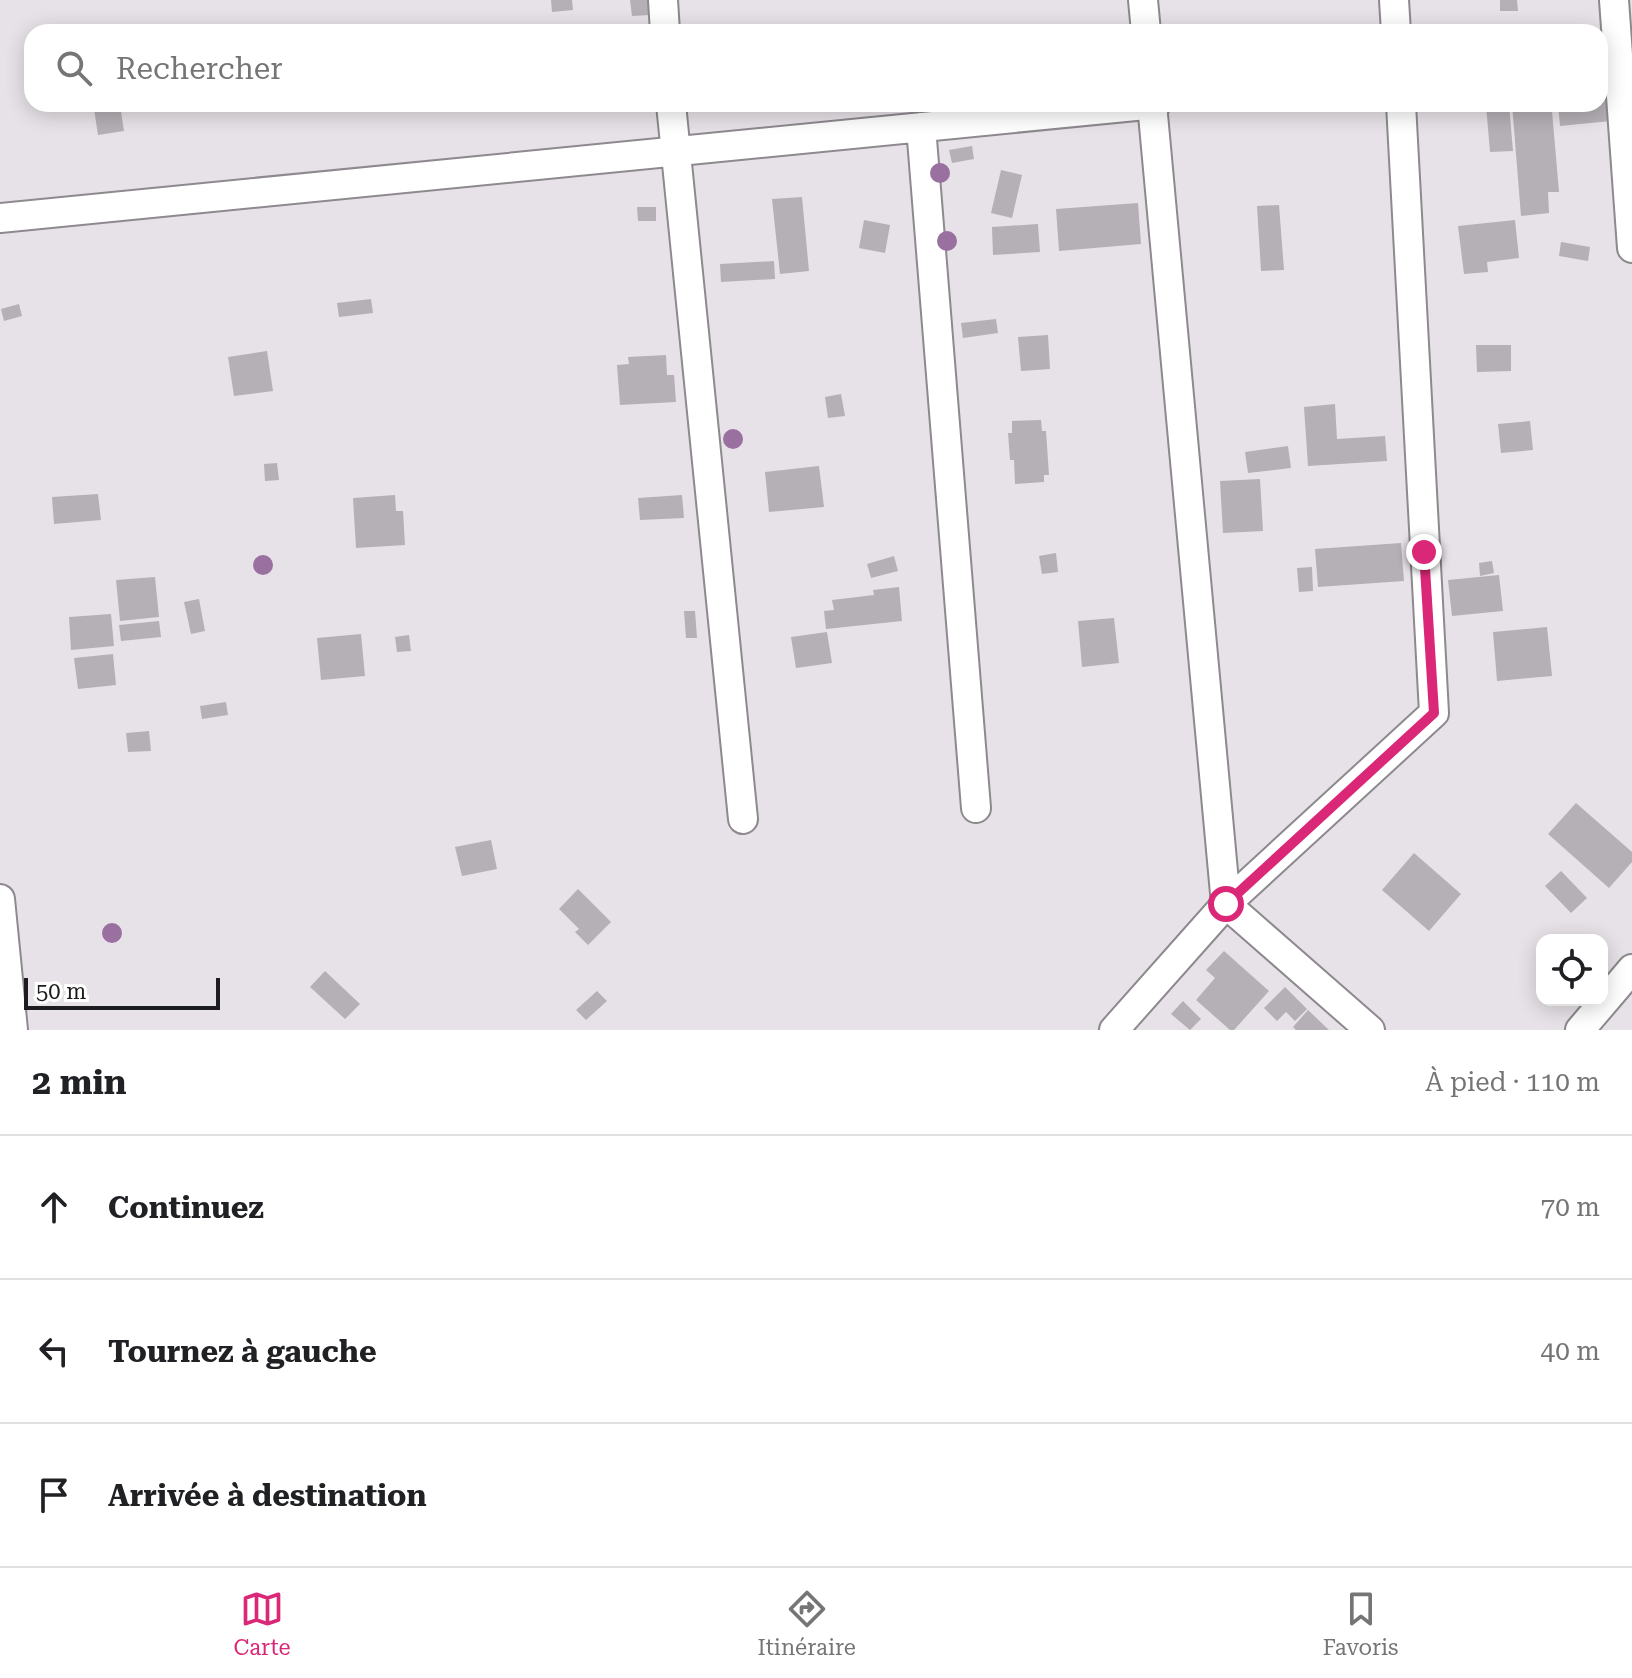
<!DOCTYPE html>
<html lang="fr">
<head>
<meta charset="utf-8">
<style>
	body { margin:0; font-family:"Roboto Serif",serif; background:#f2f2f2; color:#202124 }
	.controls { position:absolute; right:24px; bottom:24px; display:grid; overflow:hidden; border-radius:16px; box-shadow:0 4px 20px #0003 }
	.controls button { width:72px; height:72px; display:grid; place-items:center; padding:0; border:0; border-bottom:2px solid #e0e0e0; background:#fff; color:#202124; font:40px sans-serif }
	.scale { position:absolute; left:24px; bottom:20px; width:196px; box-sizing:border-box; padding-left:8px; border:4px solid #1d1c1e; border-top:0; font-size:22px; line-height:28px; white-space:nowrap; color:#1d1c1e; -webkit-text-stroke:6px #fff; paint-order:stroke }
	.stop { position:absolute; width:24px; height:24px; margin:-18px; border:6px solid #db2777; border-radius:50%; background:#fff }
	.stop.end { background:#db2777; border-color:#fff; box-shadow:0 2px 8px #0008 }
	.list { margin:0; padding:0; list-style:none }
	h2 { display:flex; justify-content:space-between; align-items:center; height:104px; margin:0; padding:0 32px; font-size:34px }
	h2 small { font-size:26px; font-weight:400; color:#757577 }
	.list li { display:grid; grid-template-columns:52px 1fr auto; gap:24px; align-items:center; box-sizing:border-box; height:144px; padding:0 32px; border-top:2px solid #e0e0e0 }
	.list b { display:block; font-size:30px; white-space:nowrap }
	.list em { font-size:26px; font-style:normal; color:#757577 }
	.icon { flex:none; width:44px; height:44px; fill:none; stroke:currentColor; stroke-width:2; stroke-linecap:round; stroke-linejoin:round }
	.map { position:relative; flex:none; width:1632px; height:1030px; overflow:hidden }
	.search { position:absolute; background:#fff; box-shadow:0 4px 20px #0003; left:24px; right:24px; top:24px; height:88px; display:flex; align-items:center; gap:20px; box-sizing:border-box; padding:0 28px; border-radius:24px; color:#757577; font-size:30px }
	.sheet { height:536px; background:#fff }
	nav { display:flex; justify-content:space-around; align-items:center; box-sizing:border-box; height:112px; border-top:2px solid #e0e0e0; background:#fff; font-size:22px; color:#757577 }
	nav a { display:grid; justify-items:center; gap:4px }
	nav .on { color:#db2777 }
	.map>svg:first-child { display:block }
	.building { fill:#b4b0b5 }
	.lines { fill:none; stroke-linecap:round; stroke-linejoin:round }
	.minor-casing { stroke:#8d898e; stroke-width:32 }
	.minor { stroke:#fff; stroke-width:28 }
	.tree { fill:#9970a0 }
	.route { stroke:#db2777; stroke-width:10 }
</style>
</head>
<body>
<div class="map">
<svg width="1632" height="1030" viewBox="0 0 1632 1030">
	<rect width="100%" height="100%" fill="#e7e2e7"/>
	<path class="building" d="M551,0H572L573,10L552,12Z
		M630,0H649L650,15L632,16Z
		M1500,0H1517L1518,11H1500Z
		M1600,91H1609L1611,121L1560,126L1558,104H1600Z
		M1509,104L1513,151L1490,152L1486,105Z
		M1512,104H1541V112L1552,111L1559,192H1548L1549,213L1521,216Z
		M120,105L124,131L98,135L94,109Z
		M972,146L974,159L952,163L949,150Z
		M1001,170L1022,175L1012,218L991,213Z
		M802,197L809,271L780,274L772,199Z
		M1138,203L1141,244L1059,251L1056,209Z
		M1279,205L1284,270L1261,271L1257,206Z
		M637,207H656V221H638Z
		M864,220L890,225L885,253L859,248Z
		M1515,220L1519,258L1487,262L1488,272L1464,274L1458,226Z
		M1038,224L1040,252L993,255L992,227Z
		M1561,242L1590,247L1588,261L1559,256Z
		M774,261L775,279L721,282L720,264Z
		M371,299L373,313L339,317L337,303Z
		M19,304L22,316L4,321L1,309Z
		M996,319L998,333L963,338L961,323Z
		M1048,335L1050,369L1021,371L1018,337Z
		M1476,345H1511V371L1477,372Z
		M267,351L273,391L234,396L228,357Z
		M666,355L667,375H674L676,402L620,405L617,365L629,364L628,357Z
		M841,394L845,416L828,418L825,397Z
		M1335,404L1337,439L1385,436L1387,461L1308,466L1304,407Z
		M1041,420L1042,431H1046L1049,475H1044V482L1015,484L1014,460H1010L1008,433H1012V421Z
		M1530,421L1533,450L1501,453L1498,424Z
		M1288,446L1291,468L1248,473L1245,452Z
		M277,463L279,480L265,481L264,464Z
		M819,466L824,507L769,512L765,472Z
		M1260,479L1263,531L1223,533L1220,481Z
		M98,494L101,520L54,524L52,497Z
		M395,495L396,511H403L405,545L356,548L353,498Z
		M682,495L684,518L640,520L638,498Z
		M1401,543L1404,581L1318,587L1315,549Z
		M1056,553L1058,572L1042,574L1039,556Z
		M894,556L898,571L871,578L867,564Z
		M1492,561L1494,573L1480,576L1479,563Z
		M1312,567L1313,591L1299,592L1297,568Z
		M1499,575L1503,611L1452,616L1448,580Z
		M155,577L159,617L120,621L116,580Z
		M899,587L902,621L826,629L824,611L834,610L832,600L874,595L873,590Z
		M199,599L205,631L191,634L184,602Z
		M684,611H695L697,638H686Z
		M111,614L114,646L71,650L69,617Z
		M1114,618L1119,663L1082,667L1078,621Z
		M159,621L161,637L121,641L119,625Z
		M1547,627L1552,676L1497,681L1493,632Z
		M827,632L832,663L796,668L791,637Z
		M361,634L365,676L321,680L317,638Z
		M409,635L411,651L397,652L395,637Z
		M113,654L116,685L78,689L74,658Z
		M226,702L228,715L202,719L200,706Z
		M149,731L151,751L128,752L126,733Z
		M1576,803L1632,852V862L1609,888L1548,834Z
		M491,840L497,869L462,876L455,847Z
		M1414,853L1461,894L1429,931L1382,890Z
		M1561,871L1587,898L1571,913L1545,886Z
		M578,889L611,922L588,945L575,932L579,929L559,909Z
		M1224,951L1269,991L1234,1030H1230L1196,1000L1215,978L1206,970Z
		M325,971L360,1004L345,1019L310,987Z
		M1285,987L1307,1009L1295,1021L1286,1012L1277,1021L1264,1008Z
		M597,991L607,1001L586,1020L576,1010Z
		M1183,1001L1201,1019L1190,1030L1171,1014Z
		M1308,1010L1329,1030H1296L1293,1027Z"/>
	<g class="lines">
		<defs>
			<path id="minor" d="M663,0L665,32
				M1143,0L1146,32
				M1394,0L1396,32
				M1614,0L1632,248
				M671,104L743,819
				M1152,104L1226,904L1370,1030
				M921,127L976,808
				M0,218L1156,104
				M0,899L13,1030
				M1114,1030L1226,904L1434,713L1401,104
				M1580,1030L1632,969"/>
		</defs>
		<use href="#minor" class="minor-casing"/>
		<use href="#minor" class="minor"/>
	</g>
	<g class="tree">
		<circle cx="940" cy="173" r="10"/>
		<circle cx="947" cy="241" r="10"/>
		<circle cx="733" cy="439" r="10"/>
		<circle cx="263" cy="565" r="10"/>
		<circle cx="112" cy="933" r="10"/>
	</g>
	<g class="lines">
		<path class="route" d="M1226,904L1434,713L1424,552"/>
	</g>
</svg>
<div class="controls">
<button><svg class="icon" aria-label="locate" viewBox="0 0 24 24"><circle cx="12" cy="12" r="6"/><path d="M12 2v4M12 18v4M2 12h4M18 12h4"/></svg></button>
</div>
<div class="scale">50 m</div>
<div class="stop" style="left:1226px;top:904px"></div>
<div class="stop end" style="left:1424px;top:552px"></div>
<div class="search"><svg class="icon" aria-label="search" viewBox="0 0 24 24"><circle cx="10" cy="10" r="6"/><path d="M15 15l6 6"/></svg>Rechercher</div>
</div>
<section class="sheet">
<h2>2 min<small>À pied · 110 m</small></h2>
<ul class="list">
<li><svg class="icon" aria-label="ahead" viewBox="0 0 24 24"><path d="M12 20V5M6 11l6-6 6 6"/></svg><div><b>Continuez</b></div><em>70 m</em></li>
<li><svg class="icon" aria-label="left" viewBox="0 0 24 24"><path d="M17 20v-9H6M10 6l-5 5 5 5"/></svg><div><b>Tournez à gauche</b></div><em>40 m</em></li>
<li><svg class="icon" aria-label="arrive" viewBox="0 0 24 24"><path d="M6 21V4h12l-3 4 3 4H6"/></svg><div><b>Arrivée à destination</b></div></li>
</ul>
</section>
<nav>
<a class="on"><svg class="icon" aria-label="map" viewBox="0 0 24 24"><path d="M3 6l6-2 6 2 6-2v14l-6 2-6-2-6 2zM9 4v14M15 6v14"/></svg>Carte</a>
<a><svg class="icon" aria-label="directions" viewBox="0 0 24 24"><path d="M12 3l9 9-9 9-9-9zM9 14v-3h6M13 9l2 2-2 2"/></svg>Itinéraire</a>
<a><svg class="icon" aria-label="saved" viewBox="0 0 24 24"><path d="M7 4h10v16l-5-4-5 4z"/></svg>Favoris</a>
</nav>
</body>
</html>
